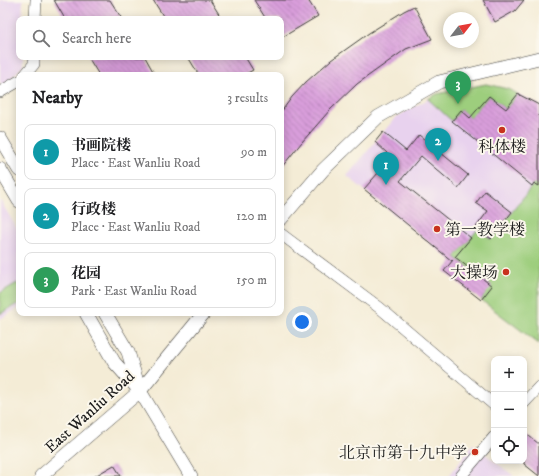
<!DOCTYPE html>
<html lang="en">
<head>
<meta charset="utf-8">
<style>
	body { margin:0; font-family:"IM FELL DW Pica","Noto Serif SC",serif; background:#f6f6f6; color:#202124 }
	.controls { position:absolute; right:12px; bottom:12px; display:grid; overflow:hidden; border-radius:8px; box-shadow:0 2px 10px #0003 }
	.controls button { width:36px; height:36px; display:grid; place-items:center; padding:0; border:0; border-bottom:1px solid #e0e0e0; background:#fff; color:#202124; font:20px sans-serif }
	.compass { position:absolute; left:443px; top:12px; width:36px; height:36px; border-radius:50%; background:#fff; box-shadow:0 2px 10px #0003; rotate:59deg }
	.you { position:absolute; left:302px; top:322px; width:14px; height:14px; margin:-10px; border:3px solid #fff; border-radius:50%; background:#1a73e8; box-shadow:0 0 0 6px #1a73e833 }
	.badge { display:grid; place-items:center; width:26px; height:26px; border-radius:50%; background:#c8321e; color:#fff; font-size:13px; font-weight:700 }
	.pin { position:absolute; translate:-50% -33px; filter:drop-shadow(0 1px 2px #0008) }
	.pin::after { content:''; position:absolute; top:21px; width:14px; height:12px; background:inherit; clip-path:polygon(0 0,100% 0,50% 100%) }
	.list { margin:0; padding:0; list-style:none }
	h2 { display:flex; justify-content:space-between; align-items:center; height:52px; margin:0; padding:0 16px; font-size:17px }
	h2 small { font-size:13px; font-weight:400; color:#757577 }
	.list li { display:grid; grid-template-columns:26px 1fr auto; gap:12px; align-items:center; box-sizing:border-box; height:56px; margin:0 8px 8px; padding:0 8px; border:1px solid #e0e0e0; border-radius:8px }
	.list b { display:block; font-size:15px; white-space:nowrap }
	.list p { margin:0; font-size:13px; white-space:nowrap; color:#757577 }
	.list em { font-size:13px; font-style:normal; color:#757577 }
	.icon { flex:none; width:22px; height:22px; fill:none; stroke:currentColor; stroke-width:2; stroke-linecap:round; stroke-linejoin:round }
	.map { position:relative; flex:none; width:539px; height:476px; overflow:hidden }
	.search { position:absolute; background:#fff; box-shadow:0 2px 10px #0003; left:16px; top:16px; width:268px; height:44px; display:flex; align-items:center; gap:10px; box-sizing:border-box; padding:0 14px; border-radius:8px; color:#757577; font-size:15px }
	.panel { position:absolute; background:#fff; box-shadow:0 2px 10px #0003; left:16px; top:72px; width:268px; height:244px; border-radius:8px }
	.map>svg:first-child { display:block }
	.built { fill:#e8d2ee }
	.green { fill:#9dce7d; stroke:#5c754c }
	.building { fill:url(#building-back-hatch) }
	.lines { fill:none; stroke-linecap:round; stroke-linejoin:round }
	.minor-casing { stroke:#3c3b38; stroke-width:12 }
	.tertiary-casing { stroke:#3c3b38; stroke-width:14 }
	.minor { stroke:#fff; stroke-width:11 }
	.tertiary { stroke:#fff; stroke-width:13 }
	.poi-dot { fill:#c8321e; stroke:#fbf7ec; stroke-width:1.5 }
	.labels { text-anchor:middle; stroke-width:4; stroke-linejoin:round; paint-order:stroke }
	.poi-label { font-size:16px; fill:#1c1c1c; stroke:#fbf7ec; text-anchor:end }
	.street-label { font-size:16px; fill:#1c1c1c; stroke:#fbf7ec }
</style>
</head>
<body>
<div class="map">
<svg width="539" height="476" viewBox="0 0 539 476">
	<defs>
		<pattern id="building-back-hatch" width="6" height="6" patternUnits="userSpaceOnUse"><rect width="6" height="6" fill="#d99edb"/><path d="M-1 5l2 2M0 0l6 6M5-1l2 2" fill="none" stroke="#af80b1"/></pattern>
	</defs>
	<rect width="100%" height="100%" fill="#fbf7ec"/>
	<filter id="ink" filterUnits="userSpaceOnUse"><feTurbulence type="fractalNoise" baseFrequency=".025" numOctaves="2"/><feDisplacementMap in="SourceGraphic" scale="8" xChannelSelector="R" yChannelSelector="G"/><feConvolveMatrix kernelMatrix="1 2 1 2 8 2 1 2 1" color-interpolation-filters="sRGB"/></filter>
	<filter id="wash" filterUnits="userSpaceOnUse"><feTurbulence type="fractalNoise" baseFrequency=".012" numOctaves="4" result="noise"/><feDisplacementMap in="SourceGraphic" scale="16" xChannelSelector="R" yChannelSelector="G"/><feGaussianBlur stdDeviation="0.9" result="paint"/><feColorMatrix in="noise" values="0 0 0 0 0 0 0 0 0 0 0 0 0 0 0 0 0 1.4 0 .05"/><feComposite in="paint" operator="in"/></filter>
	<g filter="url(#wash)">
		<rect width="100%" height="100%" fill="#f4ecd6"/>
		<path class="built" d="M0,0H23L22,19H19V57H23V66L3,86L0,82Z
			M486,84L508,89L539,105V344L444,271L452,261L347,176L395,118L437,94Z
			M0,200L19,232V308L0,319Z
			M473,444L494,461L514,476H449Z"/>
		<path class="green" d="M486,84L508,89L518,94L506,109L489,96L470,118L461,110L452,121L428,99L437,94Z
			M539,177V344L481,300L491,285L455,257L478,229L491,239Z
			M17,283L19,286V303L0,314V293Z"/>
		<g id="blocks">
			<path class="building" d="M54,0H110L122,19H65Z
				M153,0H210L222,19H165Z
				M254,0H308L318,16L281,38V19H266Z
				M483,0H524L515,11L495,22Z
				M414,6L432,39L406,49L357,84L330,110L302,142L281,168V112L292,97L306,82L331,60L369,33L404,11Z
				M88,57H145L155,75H99Z
				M188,57H245L253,70L244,75H199Z
				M518,94L539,105V186L534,183L532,186L452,121L461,110L470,118L489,96L506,109Z
				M383,132L406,151L419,135L468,175L458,188L421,156L400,181L471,238L455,257L492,286L481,300L444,271L453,260L452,261L364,189L379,172L374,168L387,153L375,142Z
				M485,191L512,212L491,239L476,227L488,211L476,203Z
				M524,432L539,444V476L524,464Z
				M114,465L121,476H95Z"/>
		</g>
	</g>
	<g filter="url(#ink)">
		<use href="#blocks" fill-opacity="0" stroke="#3c3b38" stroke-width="1"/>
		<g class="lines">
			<defs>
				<path id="minor" d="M35,19L36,0
					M25,75L34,64V57
					M0,92L19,81
					M281,234L380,308L494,405
					M524,403L539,387
					M461,476L494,437"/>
				<path id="tertiary" d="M0,138L19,170
					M0,169L19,201
					M281,219L323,170L378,117L439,82L539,58
					M86,313L114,362L140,391L191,476
					M105,313L128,352L138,385
					M41,476L140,391L204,313"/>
			</defs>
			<use href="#minor" class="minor-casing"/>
			<use href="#tertiary" class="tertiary-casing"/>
			<use href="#minor" class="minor"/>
			<use href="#tertiary" class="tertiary"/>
		</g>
	</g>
	<g class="poi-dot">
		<circle cx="502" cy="130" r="4"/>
		<circle cx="437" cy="229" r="4"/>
		<circle cx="506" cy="272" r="4"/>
		<circle cx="475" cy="452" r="4"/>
	</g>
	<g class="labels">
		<g class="poi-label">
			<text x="502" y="152" text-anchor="middle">科体楼</text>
			<text x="445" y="235" text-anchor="start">第一教学楼</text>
			<text x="498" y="278">大操场</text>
			<text x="467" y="458">北京市第十九中学</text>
		</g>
		<g class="street-label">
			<text transform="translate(89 411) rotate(-42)" y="6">East Wanliu Road</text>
		</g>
	</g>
</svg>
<div class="controls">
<button>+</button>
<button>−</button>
<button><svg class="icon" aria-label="locate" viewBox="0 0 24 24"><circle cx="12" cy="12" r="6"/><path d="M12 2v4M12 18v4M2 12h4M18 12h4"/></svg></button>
</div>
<svg class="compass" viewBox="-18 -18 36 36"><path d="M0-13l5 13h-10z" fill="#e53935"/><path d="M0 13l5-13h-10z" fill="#757577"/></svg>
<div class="you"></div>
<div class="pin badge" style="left:386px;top:185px;background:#0f9aa8">1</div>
<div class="pin badge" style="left:438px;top:161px;background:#0f9aa8">2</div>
<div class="pin badge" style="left:458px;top:104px;background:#2e9e5b">3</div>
<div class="search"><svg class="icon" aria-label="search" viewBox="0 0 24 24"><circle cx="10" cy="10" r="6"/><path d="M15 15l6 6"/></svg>Search here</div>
<section class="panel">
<h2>Nearby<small>3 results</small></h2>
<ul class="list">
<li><span class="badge" style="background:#0f9aa8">1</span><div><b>书画院楼</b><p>Place · East Wanliu Road</p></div><em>90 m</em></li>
<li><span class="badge" style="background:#0f9aa8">2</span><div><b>行政楼</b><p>Place · East Wanliu Road</p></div><em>120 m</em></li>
<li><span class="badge" style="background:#2e9e5b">3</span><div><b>花园</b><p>Park · East Wanliu Road</p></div><em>150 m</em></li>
</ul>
</section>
</div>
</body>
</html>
